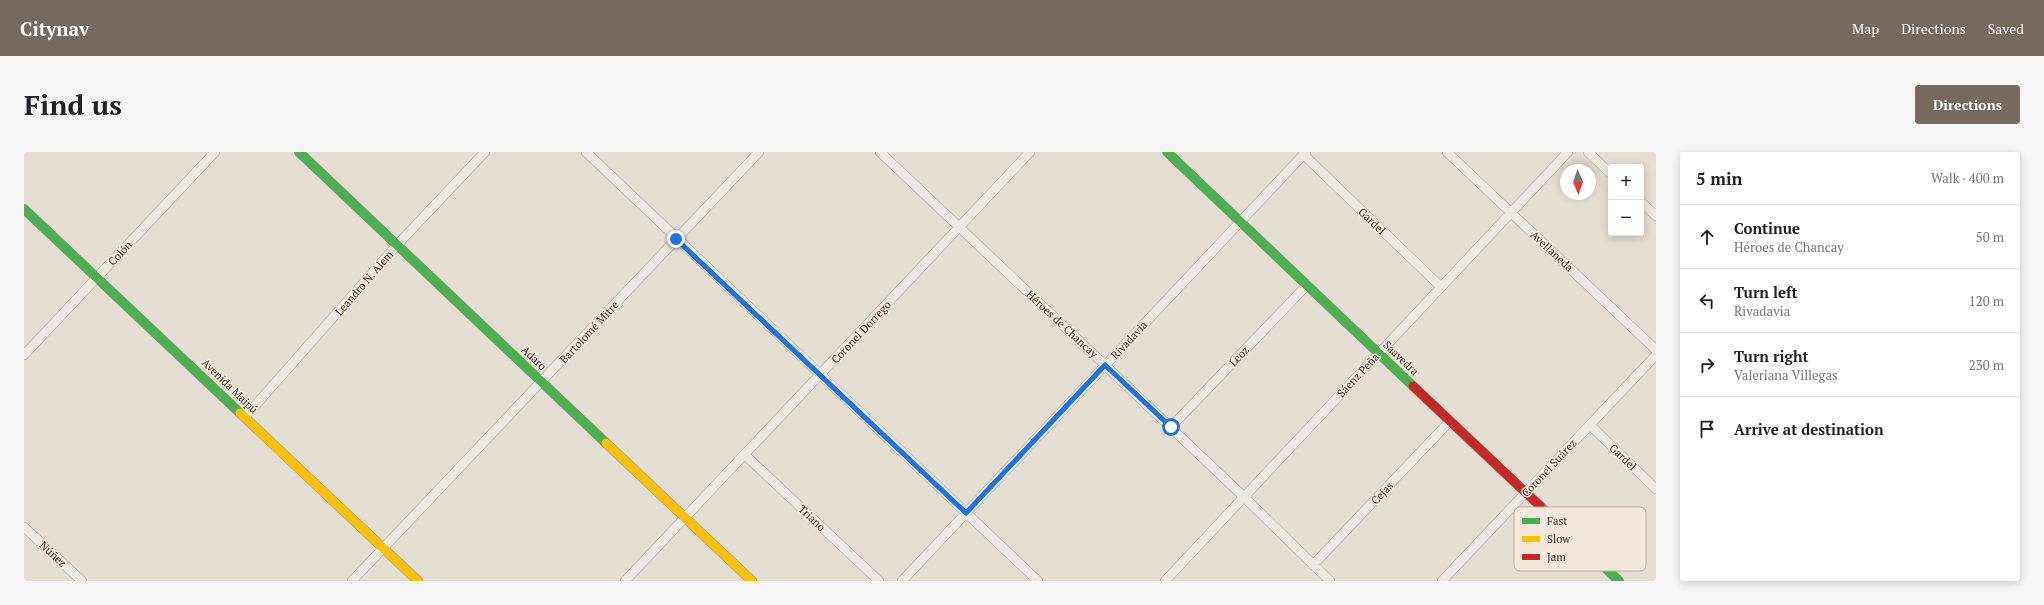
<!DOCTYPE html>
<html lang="en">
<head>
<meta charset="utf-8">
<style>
	body { margin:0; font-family:"PT Serif",serif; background:#f6f6f6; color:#202124 }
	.controls { position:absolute; right:12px; top:12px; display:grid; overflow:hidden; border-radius:4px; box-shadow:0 2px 10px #0003 }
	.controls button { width:36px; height:36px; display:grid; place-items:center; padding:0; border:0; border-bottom:1px solid #e0e0e0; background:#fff; color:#202124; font:20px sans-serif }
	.compass { position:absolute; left:1536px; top:12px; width:36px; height:36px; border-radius:50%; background:#fff; box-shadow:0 2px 10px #0003; rotate:178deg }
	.stop { position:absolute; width:12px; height:12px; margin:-9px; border:3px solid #1a73e8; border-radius:50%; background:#fff }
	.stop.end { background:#1a73e8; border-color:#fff; box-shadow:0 1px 4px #0008 }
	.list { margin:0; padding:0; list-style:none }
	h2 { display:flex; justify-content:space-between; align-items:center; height:52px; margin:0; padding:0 16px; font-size:17px }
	h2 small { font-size:13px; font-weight:400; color:#757577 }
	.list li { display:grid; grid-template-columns:26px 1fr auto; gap:12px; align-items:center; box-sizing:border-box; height:64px; padding:0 16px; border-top:1px solid #e0e0e0 }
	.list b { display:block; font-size:15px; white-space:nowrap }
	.list p { margin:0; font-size:13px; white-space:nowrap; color:#757577 }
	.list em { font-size:13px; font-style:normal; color:#757577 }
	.icon { flex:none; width:22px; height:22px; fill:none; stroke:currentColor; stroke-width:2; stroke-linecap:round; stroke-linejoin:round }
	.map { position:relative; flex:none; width:1632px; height:429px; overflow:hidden; border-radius:4px }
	header { display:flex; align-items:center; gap:24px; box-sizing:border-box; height:56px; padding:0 20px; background:#756960; color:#fff }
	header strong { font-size:19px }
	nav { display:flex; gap:22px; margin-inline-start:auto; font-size:14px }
	.intro { display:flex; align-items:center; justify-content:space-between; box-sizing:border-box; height:96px; padding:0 24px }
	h1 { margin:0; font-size:28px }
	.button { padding:10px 18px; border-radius:4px; background:#756960; color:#fff; font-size:14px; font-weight:700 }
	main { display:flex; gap:24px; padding:0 24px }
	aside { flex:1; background:#fff; border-radius:4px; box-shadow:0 2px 10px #0003 }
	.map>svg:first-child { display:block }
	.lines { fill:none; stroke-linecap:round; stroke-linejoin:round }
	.street-casing { stroke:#aaa29a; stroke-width:10 }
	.fast-casing { stroke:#9a928a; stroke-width:10 }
	.slow-casing { stroke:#9a928a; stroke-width:10 }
	.jam-casing { stroke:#9a928a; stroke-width:10 }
	.street { stroke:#ece9e3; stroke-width:9 }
	.fast { stroke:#4caf50; stroke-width:9 }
	.slow { stroke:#ffc107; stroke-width:9 }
	.jam { stroke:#c62828; stroke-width:9 }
	.route { stroke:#1a73e8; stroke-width:5 }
	.labels { text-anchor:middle; stroke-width:3; stroke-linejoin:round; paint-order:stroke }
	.street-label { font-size:11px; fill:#392a22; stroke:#f3e9da }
	.key { fill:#f3e9da; stroke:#bbb0a3; stroke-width:1 }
	.key-label { font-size:11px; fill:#392a22 }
</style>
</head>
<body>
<header>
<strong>Citynav</strong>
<nav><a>Map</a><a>Directions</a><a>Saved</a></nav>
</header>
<div class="intro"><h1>Find us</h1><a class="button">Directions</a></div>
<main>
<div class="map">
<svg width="1632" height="429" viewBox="0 0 1632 429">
	<rect width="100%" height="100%" fill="#e4ddd2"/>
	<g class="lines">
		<defs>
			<path id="street" d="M562,0L1014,429
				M856,0L1220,345L1306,429
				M1423,0L1632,198
				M1564,0L1587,22
				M1280,3L1417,135
				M1617,50L1632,64
				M0,203L191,0
				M221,265L373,93L461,0
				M1566,273L1632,337
				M1147,275L1283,133
				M721,303L855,429
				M0,375L58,429
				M1289,413L1426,269
				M328,429L735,0
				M601,429L1006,0
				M878,429L1282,0
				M1141,429L1544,0
				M1418,429L1632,203"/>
			<path id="fast" d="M275,0L582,291
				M1143,0L1389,234
				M0,57L216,261
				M1516,354L1595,429"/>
			<path id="slow" d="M216,261L394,429
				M582,291L728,429"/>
			<path id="jam" d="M1389,234L1516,354"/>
		</defs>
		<use href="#street" class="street-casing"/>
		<use href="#fast" class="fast-casing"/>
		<use href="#slow" class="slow-casing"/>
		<use href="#jam" class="jam-casing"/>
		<use href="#street" class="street"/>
		<use href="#fast" class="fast"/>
		<use href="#slow" class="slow"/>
		<use href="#jam" class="jam"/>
	</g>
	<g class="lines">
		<path class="route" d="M652,87L942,361L1081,213L1147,275"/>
	</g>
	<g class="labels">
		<g class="street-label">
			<text transform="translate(1348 69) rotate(44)" y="4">Gardel</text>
			<text transform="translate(1528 99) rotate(43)" y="4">Avellaneda</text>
			<text transform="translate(96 101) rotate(-47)" y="4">Colón</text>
			<text transform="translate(340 131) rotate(-49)" y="4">Leandro N. Alem</text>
			<text transform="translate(1038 172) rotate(43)" y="4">Héroes de Chancay</text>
			<text transform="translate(565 180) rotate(-47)" y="4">Bartolomé Mitre</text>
			<text transform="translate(837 180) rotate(-47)" y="4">Coronel Dorrego</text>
			<text transform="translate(1105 188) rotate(-47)" y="4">Rivadavia</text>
			<text transform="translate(1215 204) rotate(-46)" y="4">Leoz</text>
			<text transform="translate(510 206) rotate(43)" y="4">Adaro</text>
			<text transform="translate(1377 206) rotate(44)" y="4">Saavedra</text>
			<text transform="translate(1334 223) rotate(-47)" y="4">Sáenz Peña</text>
			<text transform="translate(206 234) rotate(44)" y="4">Avenida Maipú</text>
			<text transform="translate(1599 305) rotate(44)" y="4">Gardel</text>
			<text transform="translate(1525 316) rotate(-47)" y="4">Coronel Suárez</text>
			<text transform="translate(1358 341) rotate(-47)" y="4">Cejas</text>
			<text transform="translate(788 366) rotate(43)" y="4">Triano</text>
			<text transform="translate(29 402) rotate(43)" y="4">Núñez</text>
		</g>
	</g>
	<rect x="1490" y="355" width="132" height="64" rx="6" class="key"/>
	<rect x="1498" y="366" width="18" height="6" fill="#4caf50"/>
	<rect x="1498" y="384" width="18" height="6" fill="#ffc107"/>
	<rect x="1498" y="402" width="18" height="6" fill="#c62828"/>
	<g class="key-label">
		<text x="1523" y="373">Fast</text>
		<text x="1523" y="391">Slow</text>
		<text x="1523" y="409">Jam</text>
	</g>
</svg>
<div class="controls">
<button>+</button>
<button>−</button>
</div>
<svg class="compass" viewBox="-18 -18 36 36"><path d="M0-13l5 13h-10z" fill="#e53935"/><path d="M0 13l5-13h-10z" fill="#757577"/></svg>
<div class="stop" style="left:1147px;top:275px"></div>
<div class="stop end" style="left:652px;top:87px"></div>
</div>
<aside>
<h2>5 min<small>Walk · 400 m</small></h2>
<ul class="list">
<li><svg class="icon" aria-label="ahead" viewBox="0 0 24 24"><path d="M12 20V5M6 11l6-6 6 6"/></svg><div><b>Continue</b><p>Héroes de Chancay</p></div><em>50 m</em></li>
<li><svg class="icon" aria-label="left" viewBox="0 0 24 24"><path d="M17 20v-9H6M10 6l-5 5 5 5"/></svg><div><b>Turn left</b><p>Rivadavia</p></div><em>120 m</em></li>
<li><svg class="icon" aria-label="right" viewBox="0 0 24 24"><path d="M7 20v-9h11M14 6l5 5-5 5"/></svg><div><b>Turn right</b><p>Valeriana Villegas</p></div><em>230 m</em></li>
<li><svg class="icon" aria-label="arrive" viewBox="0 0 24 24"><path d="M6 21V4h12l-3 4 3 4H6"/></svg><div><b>Arrive at destination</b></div></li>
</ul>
</aside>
</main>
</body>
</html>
